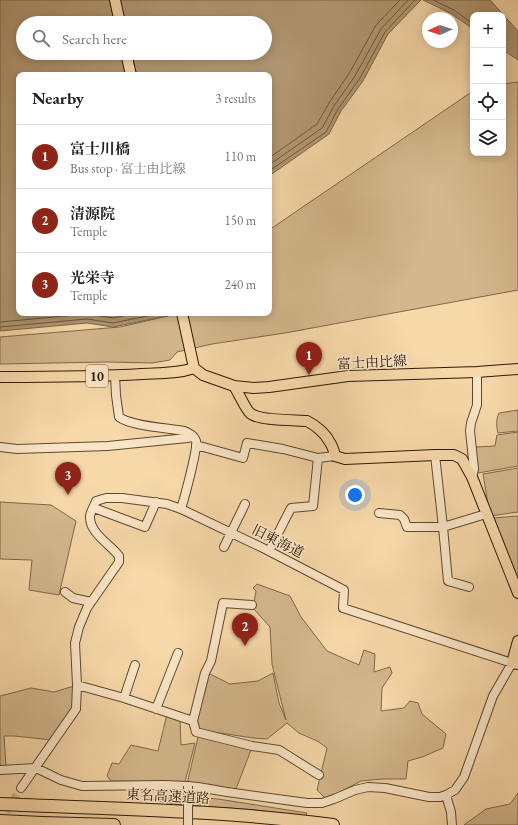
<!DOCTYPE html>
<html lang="en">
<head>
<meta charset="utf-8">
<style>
	body { margin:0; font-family:"EB Garamond","Noto Serif JP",serif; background:#f2f2f2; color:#202124 }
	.controls { position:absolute; right:12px; top:12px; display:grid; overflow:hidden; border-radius:8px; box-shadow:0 2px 10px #0003 }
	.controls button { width:36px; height:36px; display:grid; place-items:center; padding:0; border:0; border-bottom:1px solid #e0e0e0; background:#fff; color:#202124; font:20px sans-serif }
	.compass { position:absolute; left:422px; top:12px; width:36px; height:36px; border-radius:50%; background:#fff; box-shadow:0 2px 10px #0003; rotate:267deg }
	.you { position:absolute; left:355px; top:495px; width:14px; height:14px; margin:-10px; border:3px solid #fff; border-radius:50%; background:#1a73e8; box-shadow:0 0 0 6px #1a73e833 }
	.badge { display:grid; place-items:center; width:26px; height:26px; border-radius:50%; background:#8f2418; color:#fff; font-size:13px; font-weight:700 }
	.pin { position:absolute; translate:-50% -33px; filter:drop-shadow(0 1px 2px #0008) }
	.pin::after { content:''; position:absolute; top:21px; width:14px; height:12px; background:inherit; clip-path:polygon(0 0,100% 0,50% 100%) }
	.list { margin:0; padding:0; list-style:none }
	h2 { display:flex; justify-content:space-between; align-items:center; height:52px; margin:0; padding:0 16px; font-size:17px }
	h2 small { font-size:13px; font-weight:400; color:#757577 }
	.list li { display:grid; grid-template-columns:26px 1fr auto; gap:12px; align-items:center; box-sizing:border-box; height:64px; padding:0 16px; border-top:1px solid #e0e0e0 }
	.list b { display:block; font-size:15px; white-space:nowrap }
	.list p { margin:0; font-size:13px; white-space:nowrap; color:#757577 }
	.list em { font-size:13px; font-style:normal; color:#757577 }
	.icon { flex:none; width:22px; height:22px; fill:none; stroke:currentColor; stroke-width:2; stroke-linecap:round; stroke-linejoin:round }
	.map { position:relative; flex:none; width:518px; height:825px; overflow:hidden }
	.search { position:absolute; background:#fff; box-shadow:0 2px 10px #0003; left:16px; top:16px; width:256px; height:44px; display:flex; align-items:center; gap:10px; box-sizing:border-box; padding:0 14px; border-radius:22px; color:#757577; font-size:15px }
	.panel { position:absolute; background:#fff; box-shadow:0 2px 10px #0003; left:16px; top:72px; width:256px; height:244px; border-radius:8px }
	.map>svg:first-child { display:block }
	.green { fill:#d4b88d; stroke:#7e684a }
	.water { fill:#b19772; stroke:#7b6547; fill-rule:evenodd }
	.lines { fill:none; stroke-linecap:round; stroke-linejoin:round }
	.shore { stroke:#6d583c; stroke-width:1 }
	.minor-tunnel { stroke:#ceb289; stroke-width:8; stroke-dasharray:8 4; stroke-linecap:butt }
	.minor-casing { stroke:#5c4930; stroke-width:10 }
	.major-casing { stroke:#291907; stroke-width:12 }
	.highway-casing { stroke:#291907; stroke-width:14 }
	.minor { stroke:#fae6c7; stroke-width:8 }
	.major { stroke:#f7d8a9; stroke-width:10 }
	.highway { stroke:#f7d8a9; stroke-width:12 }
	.minor-bridge-casing { stroke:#5c4930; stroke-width:10; stroke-linecap:butt }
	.minor-bridge { stroke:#fae6c7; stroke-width:8 }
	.labels { text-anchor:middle; stroke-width:3; stroke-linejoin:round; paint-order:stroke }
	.shield { fill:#fae6c7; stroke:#685641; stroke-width:1 }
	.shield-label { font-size:13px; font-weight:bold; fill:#291907 }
	.street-label { font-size:14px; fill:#291907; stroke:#fae6c7 }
</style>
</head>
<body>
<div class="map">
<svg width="518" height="825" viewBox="0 0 518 825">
	<rect width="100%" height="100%" fill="#f7d8a9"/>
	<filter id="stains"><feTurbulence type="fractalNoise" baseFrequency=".005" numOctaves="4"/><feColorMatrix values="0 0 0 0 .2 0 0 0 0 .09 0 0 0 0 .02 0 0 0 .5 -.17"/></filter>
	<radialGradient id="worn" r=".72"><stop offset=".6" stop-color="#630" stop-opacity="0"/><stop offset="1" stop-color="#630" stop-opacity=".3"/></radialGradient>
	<path class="green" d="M518,82V290L285,333L212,344L177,352L170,360L152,363L108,362L0,364V337L120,327L172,315L173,313H269V230L473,91V153H503V84Z
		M518,410V431L498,433C496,425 496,420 499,413Z
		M518,432V466L478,473L476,447L495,446L497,435Z
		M518,468V512L490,516L483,474Z
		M0,502L51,505L76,521L59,595L29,590L32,560L0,559Z
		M518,516V581L493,518Z
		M257,584L290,596L301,617L327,651L359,665L364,650L375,654L374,672L390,667L392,673L382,688L381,711L404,708L410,701L418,703L422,714L446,734L443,748L422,757L408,761L406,779H382L361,781L338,793L325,798L317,790L327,748L319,742L299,733L287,723L267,739L253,738L201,730L196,724L208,673L230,684L258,681L273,673L279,703L286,720L272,664L270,627L253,608L256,591L253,588Z
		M74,686V706L52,740L14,736H4L6,766H0V696L31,688L54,692Z
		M167,714L180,719L181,745L195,743L185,782L111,781L107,776L112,763L119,764L131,745L158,751Z
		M199,733L251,750L236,789L187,784Z
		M518,793V825H464L486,809L510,804Z
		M171,795L218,799L307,813L306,816L256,810L171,804L140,796Z"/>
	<path class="water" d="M0,0H421L388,34L363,81L341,111L329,134L269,176V75H19V313H171L172,315L113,327L87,323L0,331ZM23,23H265V53H23Z
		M423,0H490L518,31V60L503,50V15H473V29L452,14Z"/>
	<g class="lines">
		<path class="shore" d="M433,0L454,10L473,24
			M269,158L317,124L329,103L350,72L376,25L400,0
			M269,165L322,128L334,106L355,76L381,29L408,0
			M269,171L326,132L338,109L360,78L385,32L415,0
			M0,322L87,314L113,318L137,313
			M0,327L87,319L113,323L162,313"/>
		<path class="minor-tunnel" d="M0,822L21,788"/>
		<defs>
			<path id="minor" d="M115,375L116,395L119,417C131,426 167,428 184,431C189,433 194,435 196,441C198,449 184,499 181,509
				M196,445L243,458L247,443L283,449L318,458L335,456
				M0,447L17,449L108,446L187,438L193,437
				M435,455L443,527L448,581L469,587
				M472,477L474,469L470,431L471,423L477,405V372
				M94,508L145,527L156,502
				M379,513L400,515L404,519L407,527H443L486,514
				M224,547L245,504
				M269,551L291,508L313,506L318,458
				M65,592L73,598L91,602
				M252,605L223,603L211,661L205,673L193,721L196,732L252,746L279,750L319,775
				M77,685L124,698L193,721
				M124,698L135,665
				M156,709L178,653
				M0,770L36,768L61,780L82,786L164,785L188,786L198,787L227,792L307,803H322L334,799L355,790L368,787L385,788L429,797H440L446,795L455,790L464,777L493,696L512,663L343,608L344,590L265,549L181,509L167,504L122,498H106L96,501C94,506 91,511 90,516C89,533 110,544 119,556V562L87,608L79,627L75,643L77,685L76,709L21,788
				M446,795L451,812L452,825"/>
			<path id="major" d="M115,0L120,23
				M126,53L131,75
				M182,313L194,368L203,375L234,386L254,388L269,387L348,376L477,372L518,369
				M0,377C47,377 95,377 142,374C159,373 177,374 194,368
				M234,386C238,392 246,410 250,413C258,421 295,420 307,421C315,425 325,433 329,441C332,445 334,451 335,456L345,459L435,455H454L462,459L472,477L518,593
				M518,641L512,663L518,664"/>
			<path id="highway" d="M0,804C111,809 223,810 333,825
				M0,821L42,823L114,825"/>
		</defs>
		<use href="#minor" class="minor-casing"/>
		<use href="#major" class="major-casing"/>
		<use href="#highway" class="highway-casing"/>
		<use href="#minor" class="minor"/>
		<use href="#major" class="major"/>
		<use href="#highway" class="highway"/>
		<defs>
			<path id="minor-bridge" d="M188,786V825"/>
		</defs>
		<use href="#minor-bridge" class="minor-bridge-casing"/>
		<use href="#minor-bridge" class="minor-bridge"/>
	</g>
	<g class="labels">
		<rect class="shield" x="86" y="365" width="22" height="22" rx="3"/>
		<g class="shield-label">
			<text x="97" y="381">10</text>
		</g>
		<g class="street-label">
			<text transform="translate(372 362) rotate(-3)" y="5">富士由比線</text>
			<text transform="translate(278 541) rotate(27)" y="5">旧東海道</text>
			<text transform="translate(168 796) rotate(3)" y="5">東名高速道路</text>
		</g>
	</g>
	<rect width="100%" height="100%" filter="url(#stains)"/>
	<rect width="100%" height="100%" fill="url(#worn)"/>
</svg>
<div class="controls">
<button>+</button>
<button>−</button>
<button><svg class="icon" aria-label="locate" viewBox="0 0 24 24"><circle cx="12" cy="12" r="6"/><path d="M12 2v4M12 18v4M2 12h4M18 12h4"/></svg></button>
<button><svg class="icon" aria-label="layers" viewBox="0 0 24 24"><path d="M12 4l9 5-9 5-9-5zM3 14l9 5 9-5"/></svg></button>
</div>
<svg class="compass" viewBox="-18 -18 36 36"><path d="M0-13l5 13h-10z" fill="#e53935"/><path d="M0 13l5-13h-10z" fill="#757577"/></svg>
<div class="you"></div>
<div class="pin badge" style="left:309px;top:375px">1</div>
<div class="pin badge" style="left:245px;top:646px">2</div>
<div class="pin badge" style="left:68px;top:495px">3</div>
<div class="search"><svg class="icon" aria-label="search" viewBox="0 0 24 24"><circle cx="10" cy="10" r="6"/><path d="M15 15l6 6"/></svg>Search here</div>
<section class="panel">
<h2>Nearby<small>3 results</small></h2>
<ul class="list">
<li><span class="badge">1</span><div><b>富士川橋</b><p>Bus stop · 富士由比線</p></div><em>110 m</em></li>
<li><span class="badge">2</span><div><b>清源院</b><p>Temple</p></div><em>150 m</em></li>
<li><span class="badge">3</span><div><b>光栄寺</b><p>Temple</p></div><em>240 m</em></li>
</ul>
</section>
</div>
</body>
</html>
